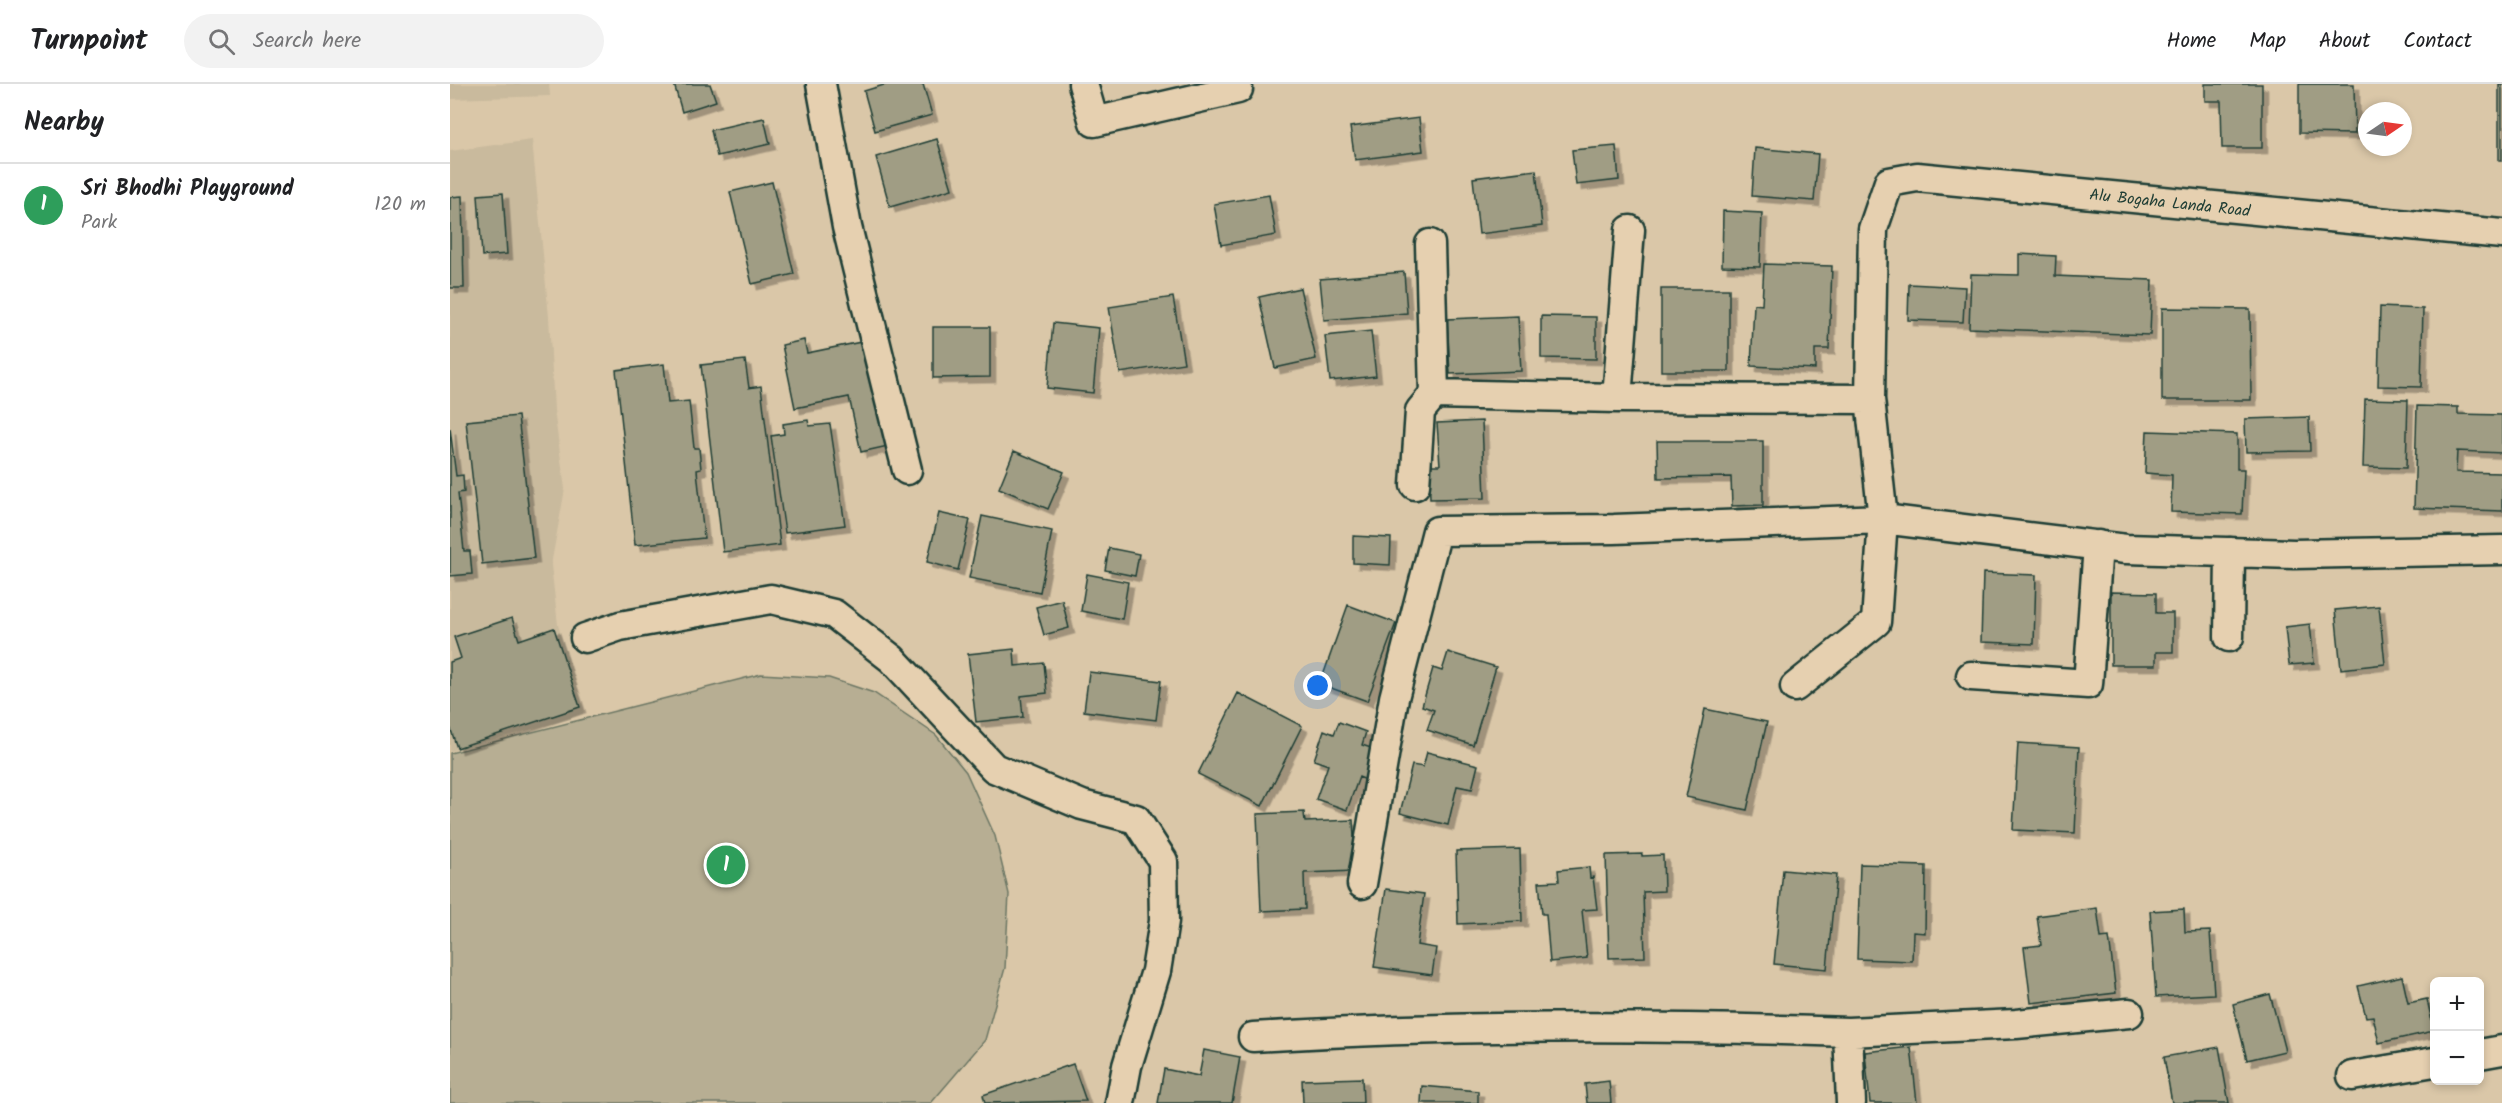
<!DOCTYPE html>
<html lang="en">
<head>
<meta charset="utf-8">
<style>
	body { margin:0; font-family:Kalam,sans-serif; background:#f2f2f2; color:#202124 }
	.controls { position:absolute; right:18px; bottom:18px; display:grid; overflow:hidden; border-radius:9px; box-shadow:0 3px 9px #0003 }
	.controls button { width:54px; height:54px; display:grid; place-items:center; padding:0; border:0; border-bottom:2px solid #e0e0e0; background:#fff; color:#202124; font:30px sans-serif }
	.compass { position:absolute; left:1908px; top:18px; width:54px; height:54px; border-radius:50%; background:#fff; box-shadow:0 3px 9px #0003; rotate:77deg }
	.you { position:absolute; left:868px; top:602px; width:21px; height:21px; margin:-15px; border:4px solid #fff; border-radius:50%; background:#1a73e8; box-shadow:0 0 0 9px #1a73e833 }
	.badge { display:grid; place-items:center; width:39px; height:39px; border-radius:50%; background:#ea580c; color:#fff; font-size:20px; font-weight:700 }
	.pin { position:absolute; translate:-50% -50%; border:3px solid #fff; box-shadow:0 2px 6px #0006 }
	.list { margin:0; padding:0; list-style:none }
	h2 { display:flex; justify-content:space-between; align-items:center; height:78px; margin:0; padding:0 24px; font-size:26px }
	h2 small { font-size:20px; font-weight:400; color:#757577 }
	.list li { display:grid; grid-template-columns:39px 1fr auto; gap:18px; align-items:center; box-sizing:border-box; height:84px; padding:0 24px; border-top:2px solid #e0e0e0 }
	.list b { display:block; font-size:22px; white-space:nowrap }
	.list p { margin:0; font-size:20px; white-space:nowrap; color:#757577 }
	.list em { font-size:20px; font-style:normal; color:#757577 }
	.icon { flex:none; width:33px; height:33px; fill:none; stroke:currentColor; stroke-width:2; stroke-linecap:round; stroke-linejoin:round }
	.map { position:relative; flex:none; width:2052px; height:1019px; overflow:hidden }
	header { display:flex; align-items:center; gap:36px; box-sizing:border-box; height:84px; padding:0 30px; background:#fff; border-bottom:2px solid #e0e0e0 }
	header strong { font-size:28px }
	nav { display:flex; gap:33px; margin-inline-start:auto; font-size:21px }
	.search { width:420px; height:54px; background:#f2f2f2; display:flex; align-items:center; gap:15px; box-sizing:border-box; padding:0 21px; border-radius:33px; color:#757577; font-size:22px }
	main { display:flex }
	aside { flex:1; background:#fff }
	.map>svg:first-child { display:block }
	.built { fill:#c9ba9d }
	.park { fill:#b7ae93; stroke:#6b7664; stroke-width:1.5 }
	.building { fill:#a09d84; stroke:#1f3d34; stroke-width:1.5; filter:url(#shadow) }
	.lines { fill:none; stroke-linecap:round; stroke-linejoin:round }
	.minor-casing { stroke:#1f3d34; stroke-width:33 }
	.minor { stroke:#e6d0b0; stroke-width:28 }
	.labels { text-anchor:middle; stroke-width:4.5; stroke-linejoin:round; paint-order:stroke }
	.street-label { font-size:16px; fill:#1f3d34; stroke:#e6d0b0 }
</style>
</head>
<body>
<header>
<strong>Turnpoint</strong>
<div class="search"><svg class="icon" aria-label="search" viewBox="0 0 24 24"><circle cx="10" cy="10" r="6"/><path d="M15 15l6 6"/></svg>Search here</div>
<nav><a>Home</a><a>Map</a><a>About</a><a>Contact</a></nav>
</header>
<main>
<aside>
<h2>Nearby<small></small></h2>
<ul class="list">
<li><span class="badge" style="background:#2e9e5b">1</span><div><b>Sri Bhodhi Playground</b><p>Park</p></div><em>120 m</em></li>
</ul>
</aside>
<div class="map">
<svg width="2052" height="1019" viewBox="0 0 2052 1019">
	<defs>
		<filter id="shadow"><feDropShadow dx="5.5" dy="5.5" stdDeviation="0" flood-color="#0004"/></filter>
	</defs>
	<rect width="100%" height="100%" fill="#dac7a8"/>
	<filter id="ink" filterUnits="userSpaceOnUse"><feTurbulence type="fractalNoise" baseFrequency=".0167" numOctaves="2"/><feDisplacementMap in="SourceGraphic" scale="12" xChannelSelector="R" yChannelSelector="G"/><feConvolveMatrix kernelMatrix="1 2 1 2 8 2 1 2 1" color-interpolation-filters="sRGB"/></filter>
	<g filter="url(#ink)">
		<path class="built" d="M0,0H99L100,12L0,15Z
			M82,56L99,233L104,326L115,405L101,481L108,541L134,625L133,630L120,635L0,667V67Z"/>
		<path class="park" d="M311,590L379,594L424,609L486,651L516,688L545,752L559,810L555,884L535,956L481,1019H0V669Z"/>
		<path class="building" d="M224,0H260L266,17L232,28Z
			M437,0H473L482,31L425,47L414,7Z
			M1755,0H1812V64H1772L1771,17H1755Z
			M1849,0H1904L1905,50L1849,49Z
			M2049,0H2052V76H2049Z
			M314,34L320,60L267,72L261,46Z
			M969,34L973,67L905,76L900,43Z
			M487,55L502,105L440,123L426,73Z
			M1166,62L1169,96L1126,101L1122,66Z
			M1305,64L1368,70L1364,117L1302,112Z
			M1086,86L1092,142L1029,150L1023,94Z
			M322,98L344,190L302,200L280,108Z
			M53,109L57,170L32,172L28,111Z
			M819,111L826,151L771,161L764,120Z
			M12,112L14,204H0V113Z
			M1273,127L1312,129L1310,183L1272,182Z
			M1569,170L1606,172L1605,192L1702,196L1700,251L1519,244L1521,190L1569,191Z
			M1314,180L1382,182L1379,265H1365V285L1301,282L1304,220L1312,221Z
			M954,188L957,229L874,236L870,195Z
			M1459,200L1515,203L1513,238L1458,236Z
			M850,204L866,275L825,284L809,213Z
			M1211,205H1279V287H1211Z
			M723,213L734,279L670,289L659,223Z
			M1930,223L1973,225L1971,303L1928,302Z
			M1712,224L1800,225L1801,316H1712Z
			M1068,232L1071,287L1000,290L997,235Z
			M1091,232L1146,233V275L1091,274Z
			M603,239L649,244L643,309L597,304Z
			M483,243H540V293L483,294Z
			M921,247L926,292L880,297L875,252Z
			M354,256L357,269L416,257L438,362L411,368L399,313L345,324L332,261Z
			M295,276L299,304L311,302L330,461L273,468L251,281Z
			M214,280L218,319L239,317L244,364H249L251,385L247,386L254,454L185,461L166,286Z
			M1915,315L1958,316L1956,384L1913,383Z
			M1967,322L2008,323V330L2052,331V369L2007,367L2006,388L2052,389V427L1964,424Z
			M68,332L84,474L32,480L16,337Z
			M1859,333L1860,367L1796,368L1795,335Z
			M358,336L359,342L380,340L395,441L335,449L321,352L334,350L333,340Z
			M1032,337L1035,414L980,415L979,381H990L987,339Z
			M0,344L6,392L13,391L14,408L8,409L14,467H20L22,490L0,492Z
			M1697,347L1787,350V385H1794L1792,430L1721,428L1722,391L1695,389Z
			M1207,357H1313V421L1282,422L1281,393L1208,394Z
			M564,367L614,388L598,425L549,404Z
			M489,429L520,436L508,486L477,478Z
			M532,432L602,447L590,508L519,494Z
			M903,452L941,454L940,481L903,479Z
			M659,464L689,470L685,492L655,486Z
			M1533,489L1586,491L1584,560L1531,558Z
			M637,490L678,498L672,535L631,527Z
			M1661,508L1706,509V529H1723V568H1706V581H1661Z
			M612,516L619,544L594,551L586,523Z
			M898,521L946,539L917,617L870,600Z
			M1929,522L1935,580L1891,585L1885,526Z
			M62,534L69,556L104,544L130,623L7,664L0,643V578L11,574L4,553Z
			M1860,540L1864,579L1839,581L1835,543Z
			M564,565L565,582L594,579L597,609L571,612L573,633L526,638L518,570Z
			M998,568L1046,583L1023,661L977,646L984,626L972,622L983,584L992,587Z
			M639,588L711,597L706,636L634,627Z
			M788,609L852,642L812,722L748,690Z
			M1255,625L1317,638L1297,726L1236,713Z
			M889,638L916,648L912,661L927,666L916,696L909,693L897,726L866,715L878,681L864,676L874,646L884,650Z
			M1568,659L1629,663L1625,749L1563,746Z
			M977,668L1028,681L1022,705L1007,702L998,741L950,729L962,681L973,683Z
			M854,728L855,738L903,736L906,787L854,789L855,825L811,827L807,730Z
			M1070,765L1072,837L1008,840L1006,767Z
			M1192,770V772L1213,771L1214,807L1193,808L1195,873L1159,874L1156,771Z
			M1410,780L1476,782L1475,849L1463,848L1462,877L1407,875Z
			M1139,783L1140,794L1143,793L1147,825L1132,826L1137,874L1100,878L1096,830H1092L1089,798L1109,797L1108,786Z
			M1333,786L1386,791L1377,885L1324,880Z
			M936,805L974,810L967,861L986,864L982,891L924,883Z
			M1647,824L1651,854L1659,853L1666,909L1581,919L1574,863L1591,861L1587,832Z
			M1734,825L1735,848L1760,847L1764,910L1706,913L1700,827Z
			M1952,892L1958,919L1977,915L1984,947L1929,959L1923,932L1916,933L1908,902Z
			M1820,910L1835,967L1797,976L1783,920Z
			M1461,963L1467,1019H1420L1415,968Z
			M1769,963L1779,1019H1722L1714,973Z
			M754,966L790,973L782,1019H708L714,985L749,992Z
			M623,980L636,1017L535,1019L533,1011Z
			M912,994L913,1019H853L852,996Z
			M1159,997L1161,1019H1137L1135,1000Z
			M972,1002L1028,1007V1019H971Z"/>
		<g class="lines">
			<defs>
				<path id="minor" d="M371,0L397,143L457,386
					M633,0L644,38L788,5
					M984,310L1167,314L1420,315
					M1167,314L1180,146
					M965,401L970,327L984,310L980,160
					M1779,553L1780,468
					M135,554L170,542L321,515L384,530L442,575L544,684L632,721L686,735L713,777L714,837L706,887L677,982L670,1019
					M1521,592L1638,600L1648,461
					M1345,603L1426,538L1433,435L1676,465L1844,470L2052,466
					M912,800L944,614L987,447L1164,445L1433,435L1420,315L1423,145L1439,98L1467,93L2052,150
					M803,953C1000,941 1200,941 1398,948
					M2030,970L2052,966
					M1902,992L1984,978
					M1401,1019L1398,948L1566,940L1679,929"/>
			</defs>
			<use href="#minor" class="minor-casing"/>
			<use href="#minor" class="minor"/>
		</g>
	</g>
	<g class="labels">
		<g class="street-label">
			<text transform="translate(1720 118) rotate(6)" y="6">Alu Bogaha Landa Road</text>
		</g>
	</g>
</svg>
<div class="controls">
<button>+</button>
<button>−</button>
</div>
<svg class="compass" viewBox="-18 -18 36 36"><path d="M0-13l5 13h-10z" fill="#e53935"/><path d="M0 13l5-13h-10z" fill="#757577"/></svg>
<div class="you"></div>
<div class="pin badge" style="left:276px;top:781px;background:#2e9e5b">1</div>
</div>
</main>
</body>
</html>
